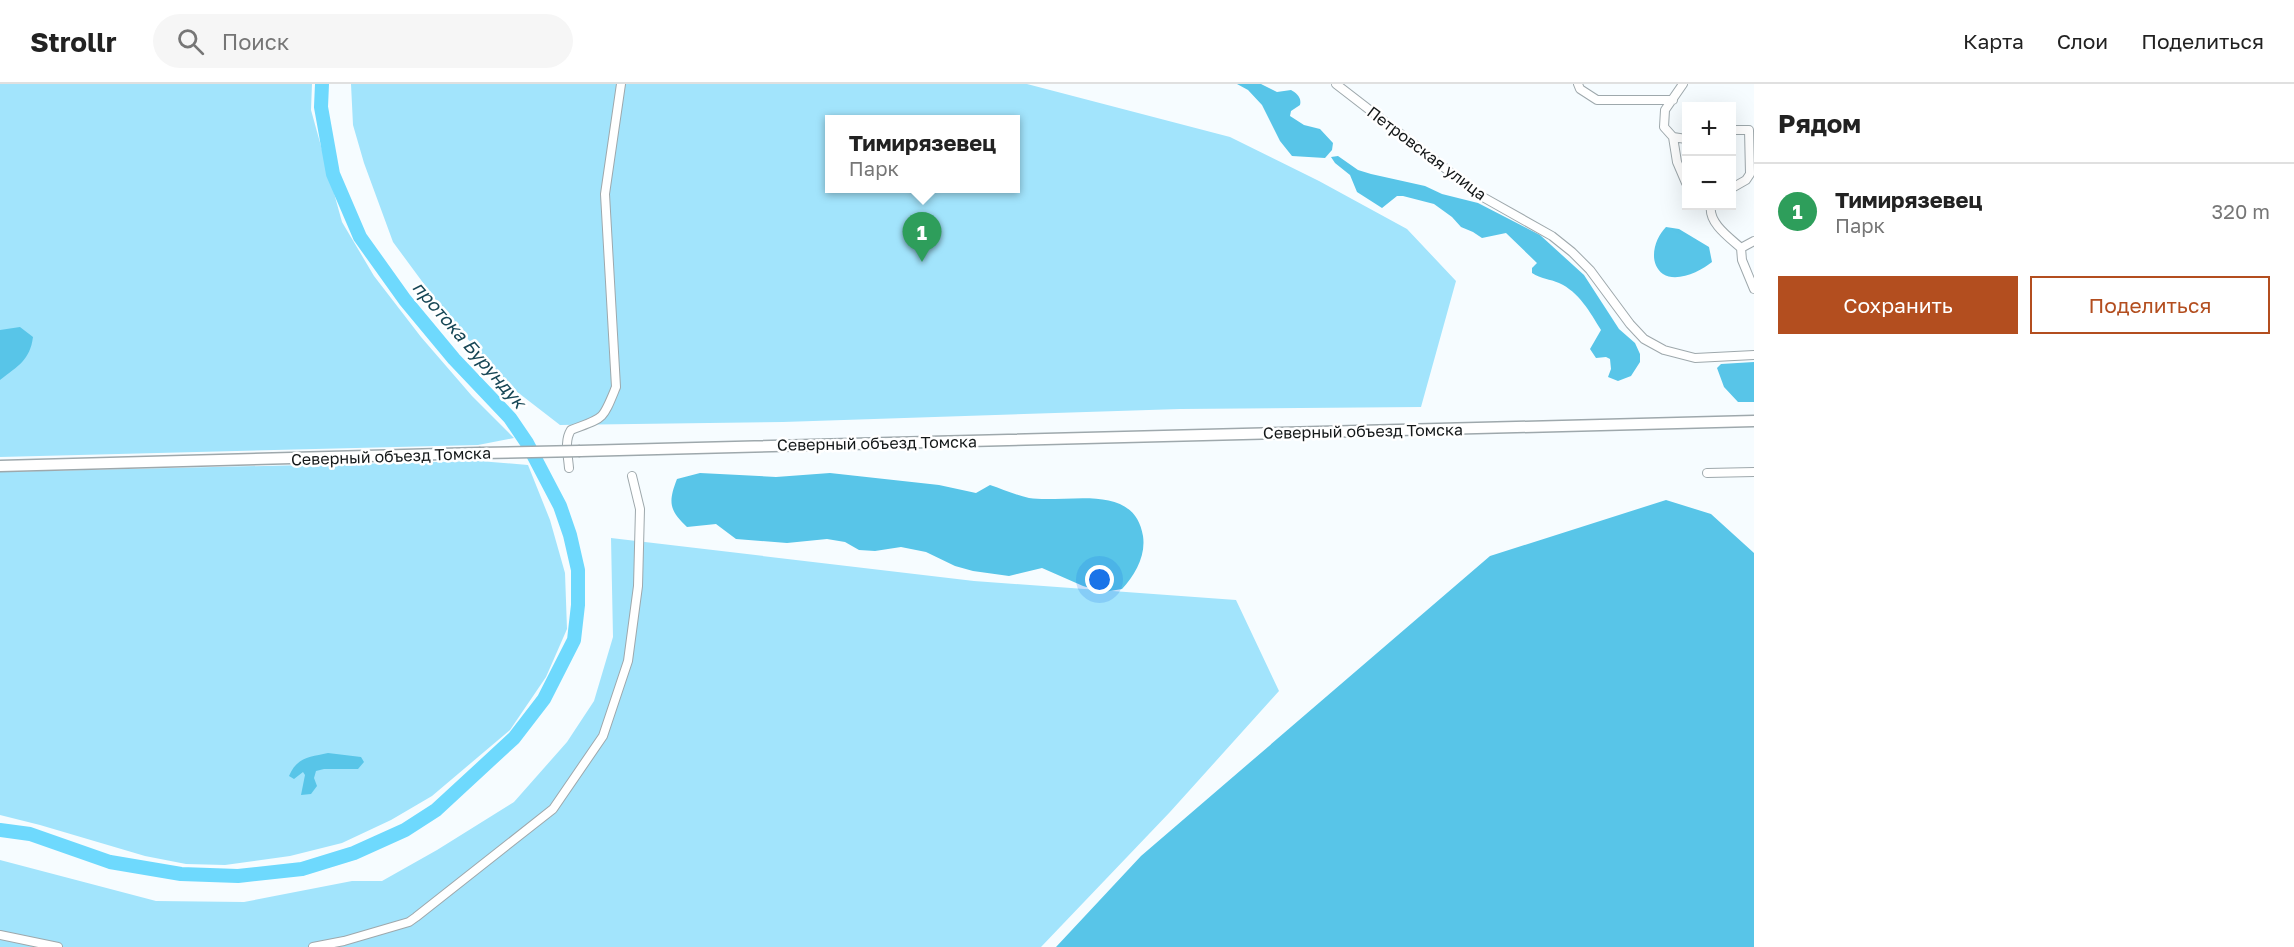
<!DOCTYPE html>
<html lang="ru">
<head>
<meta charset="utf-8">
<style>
	body { margin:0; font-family:"Golos Text",sans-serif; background:#f6f6f6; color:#222 }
	.controls { position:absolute; right:18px; top:18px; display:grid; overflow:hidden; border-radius:0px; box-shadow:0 6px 24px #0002 }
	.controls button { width:54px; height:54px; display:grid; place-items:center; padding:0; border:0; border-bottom:2px solid #e0e0e0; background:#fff; color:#222; font:30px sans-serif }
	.you { position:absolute; left:1100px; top:496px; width:21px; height:21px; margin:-15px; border:4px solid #fff; border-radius:50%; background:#1a73e8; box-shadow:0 0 0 9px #1a73e833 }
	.badge { display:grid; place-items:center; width:39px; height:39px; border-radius:50%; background:#b34e1f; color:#fff; font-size:20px; font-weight:700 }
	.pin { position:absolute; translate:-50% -50px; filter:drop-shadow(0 2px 3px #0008) }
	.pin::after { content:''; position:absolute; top:32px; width:21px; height:18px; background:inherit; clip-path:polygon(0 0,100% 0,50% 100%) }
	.popup { position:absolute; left:825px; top:31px; width:195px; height:78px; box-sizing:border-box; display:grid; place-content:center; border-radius:0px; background:#fff; filter:drop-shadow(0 2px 4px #0005); font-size:20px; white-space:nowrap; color:#767676 }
	.popup b { font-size:22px; color:#222 }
	.popup::after { content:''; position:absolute; left:50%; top:100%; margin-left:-12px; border:12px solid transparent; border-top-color:#fff }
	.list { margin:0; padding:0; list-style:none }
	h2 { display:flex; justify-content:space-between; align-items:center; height:78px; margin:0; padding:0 24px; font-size:26px }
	h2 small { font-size:20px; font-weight:400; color:#767676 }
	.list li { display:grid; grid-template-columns:39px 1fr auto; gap:18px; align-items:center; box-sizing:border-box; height:96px; padding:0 24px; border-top:2px solid #e0e0e0 }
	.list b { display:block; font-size:22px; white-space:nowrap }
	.list p { margin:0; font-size:20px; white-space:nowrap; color:#767676 }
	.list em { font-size:20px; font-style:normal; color:#767676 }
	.actions { display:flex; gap:12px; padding:18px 24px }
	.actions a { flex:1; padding:14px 0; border:2px solid #b34e1f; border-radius:0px; text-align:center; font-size:21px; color:#b34e1f }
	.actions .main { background:#b34e1f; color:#fff }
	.icon { flex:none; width:33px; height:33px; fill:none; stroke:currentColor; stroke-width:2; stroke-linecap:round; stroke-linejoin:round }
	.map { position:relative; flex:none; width:1754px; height:863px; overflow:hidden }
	header { display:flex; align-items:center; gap:36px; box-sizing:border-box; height:84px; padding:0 30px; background:#fff; border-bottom:2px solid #e0e0e0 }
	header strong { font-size:28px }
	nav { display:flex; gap:33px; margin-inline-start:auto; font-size:21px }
	.search { width:420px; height:54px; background:#f6f6f6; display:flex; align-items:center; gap:15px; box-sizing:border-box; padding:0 21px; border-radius:33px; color:#767676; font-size:22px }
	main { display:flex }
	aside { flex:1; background:#fff }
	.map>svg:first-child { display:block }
	.green { fill:#a2e4fc; fill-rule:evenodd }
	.forest { fill:#58c5e8 }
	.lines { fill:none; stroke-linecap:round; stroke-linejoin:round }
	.river { stroke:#6ed9fd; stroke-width:14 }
	.minor-casing { stroke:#9ea8ac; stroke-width:10 }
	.major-casing { stroke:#9ea8ac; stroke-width:13 }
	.minor { stroke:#fff; stroke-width:8 }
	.major { stroke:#fff; stroke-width:10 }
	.major-bridge-casing { stroke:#9ea8ac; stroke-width:13; stroke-linecap:butt }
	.major-bridge { stroke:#fff; stroke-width:10 }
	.labels { text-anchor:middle; stroke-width:5; stroke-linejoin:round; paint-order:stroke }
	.street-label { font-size:16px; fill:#141819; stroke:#fff }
	.water-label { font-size:18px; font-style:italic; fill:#164655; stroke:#fff }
</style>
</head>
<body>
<header>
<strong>Strollr</strong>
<div class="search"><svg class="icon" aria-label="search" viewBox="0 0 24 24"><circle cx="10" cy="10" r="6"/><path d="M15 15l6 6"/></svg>Поиск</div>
<nav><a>Карта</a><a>Слои</a><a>Поделиться</a></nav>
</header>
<main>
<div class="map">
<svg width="1754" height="863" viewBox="0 0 1754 863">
	<rect width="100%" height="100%" fill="#f6fcff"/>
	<path class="green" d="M0,0H312L311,26L342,138L374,192L421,253L472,312L514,354L478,361L0,373Z
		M351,0H1027L1230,53L1319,97L1407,145L1456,197L1421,323L1180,325L783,338L560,341L516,307L452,238L393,158L364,79L353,41ZM829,36H1015V104H829Z
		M479,377L528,381L550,436L565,489L567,545L546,593L510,646L432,712L391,736L342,759L290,772L225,781L186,780L145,772L40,741L0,731V388Z
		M611,454L974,497L1236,516L1279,607L1170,728L1041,863H0V776L156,817L244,818L352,797H382L437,766L514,718L567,658L594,617L613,553Z"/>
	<path class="forest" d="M1237,0H1261L1277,8L1291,6C1296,9 1302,13 1300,21L1291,27L1290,32L1304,41L1320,45L1333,59L1332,66L1325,74L1292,72L1280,57L1262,21L1248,6Z
		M1338,72L1358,86L1371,90L1425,102L1442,110L1478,119L1540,151L1584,191L1619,245L1635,259L1640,270V278L1631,292L1618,297L1608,293L1611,285L1610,275L1606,273L1596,274L1590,265L1601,246C1590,228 1579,208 1559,199C1550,195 1541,195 1532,189V184L1537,179L1506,149L1482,154L1473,148L1461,143L1452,133L1434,120L1403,112H1397L1382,124L1357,108L1350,91L1335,79L1331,73Z
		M1666,143L1679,145L1709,163L1712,178C1701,187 1677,199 1663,190C1647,178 1655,154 1666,143Z
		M20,243L33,253C30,276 18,282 0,296V246Z
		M1754,278V318H1738L1724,303L1717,284L1721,280Z
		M700,389L776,393L830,389L939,401L976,409L990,401C1002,405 1016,411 1029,414C1066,420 1134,397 1143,452C1146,472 1135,491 1122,505L1104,508L1083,502L1042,484L1009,492L973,487L955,482L926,468L901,463L875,467L859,466L845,458L827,455L787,459L736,455L716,440L687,443C669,426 668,418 677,395Z
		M1666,416L1711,430L1754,469V863H1056L1141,772L1490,472Z
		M328,669L361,673L364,678L358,685H324L316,687L314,694L317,702L311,710L301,711L305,691L303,688L294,695L289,692C297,673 310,673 328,669Z"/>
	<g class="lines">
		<path class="river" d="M0,746L30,750L110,778L181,790L238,792L302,785L354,769L405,746L436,726L514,654L544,615L574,556L578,521V486L570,451L560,422L527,359L510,334L454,275L405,216L360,153L333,90L321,23L322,0"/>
		<defs>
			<path id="minor" d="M1336,0L1481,112L1552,152L1572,168L1590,186L1630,240L1644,255L1664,266L1695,274L1754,271
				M1578,0L1580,5L1597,16H1673
				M1683,0L1665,26L1664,43L1673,53L1686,55
				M1732,46H1749L1750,90L1746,96L1732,104
				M1673,53L1677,78L1686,99
				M1711,122C1708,139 1730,154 1741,164L1742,176L1754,205
				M1741,164L1754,157
				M569,384C568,371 564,357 571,346C605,333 602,337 616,303L605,110L621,0
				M1707,389L1754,388
				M0,851L58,863
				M313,863L344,857L409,838L416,833L553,725L603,652L628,577L638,502L640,425L632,392"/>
			<path id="major" d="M580,367L1754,337
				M0,382L479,369"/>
		</defs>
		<use href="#minor" class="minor-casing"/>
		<use href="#major" class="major-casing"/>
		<use href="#minor" class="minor"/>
		<use href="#major" class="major"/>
		<defs>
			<path id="major-bridge" d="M479,369L580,367"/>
		</defs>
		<use href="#major-bridge" class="major-bridge-casing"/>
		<use href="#major-bridge" class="major-bridge"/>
	</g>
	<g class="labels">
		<g class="street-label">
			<text transform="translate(1427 69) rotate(37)" y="6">Петровская улица</text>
			<text transform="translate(1363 347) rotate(-1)" y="6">Северный объезд Томска</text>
			<text transform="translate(877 359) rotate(-1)" y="6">Северный объезд Томска</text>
			<text transform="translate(391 372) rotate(-2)" y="6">Северный объезд Томска</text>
		</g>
		<g class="water-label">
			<text transform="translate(469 261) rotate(49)" y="6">протока Бурундук</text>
		</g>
	</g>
</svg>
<div class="controls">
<button>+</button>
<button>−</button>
</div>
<div class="you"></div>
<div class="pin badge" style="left:922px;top:178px;background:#2e9e5b">1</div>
<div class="popup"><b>Тимирязевец</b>Парк</div>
</div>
<aside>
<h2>Рядом<small></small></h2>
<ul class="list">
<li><span class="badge" style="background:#2e9e5b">1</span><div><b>Тимирязевец</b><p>Парк</p></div><em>320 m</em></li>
</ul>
<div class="actions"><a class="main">Сохранить</a><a>Поделиться</a></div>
</aside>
</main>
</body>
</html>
